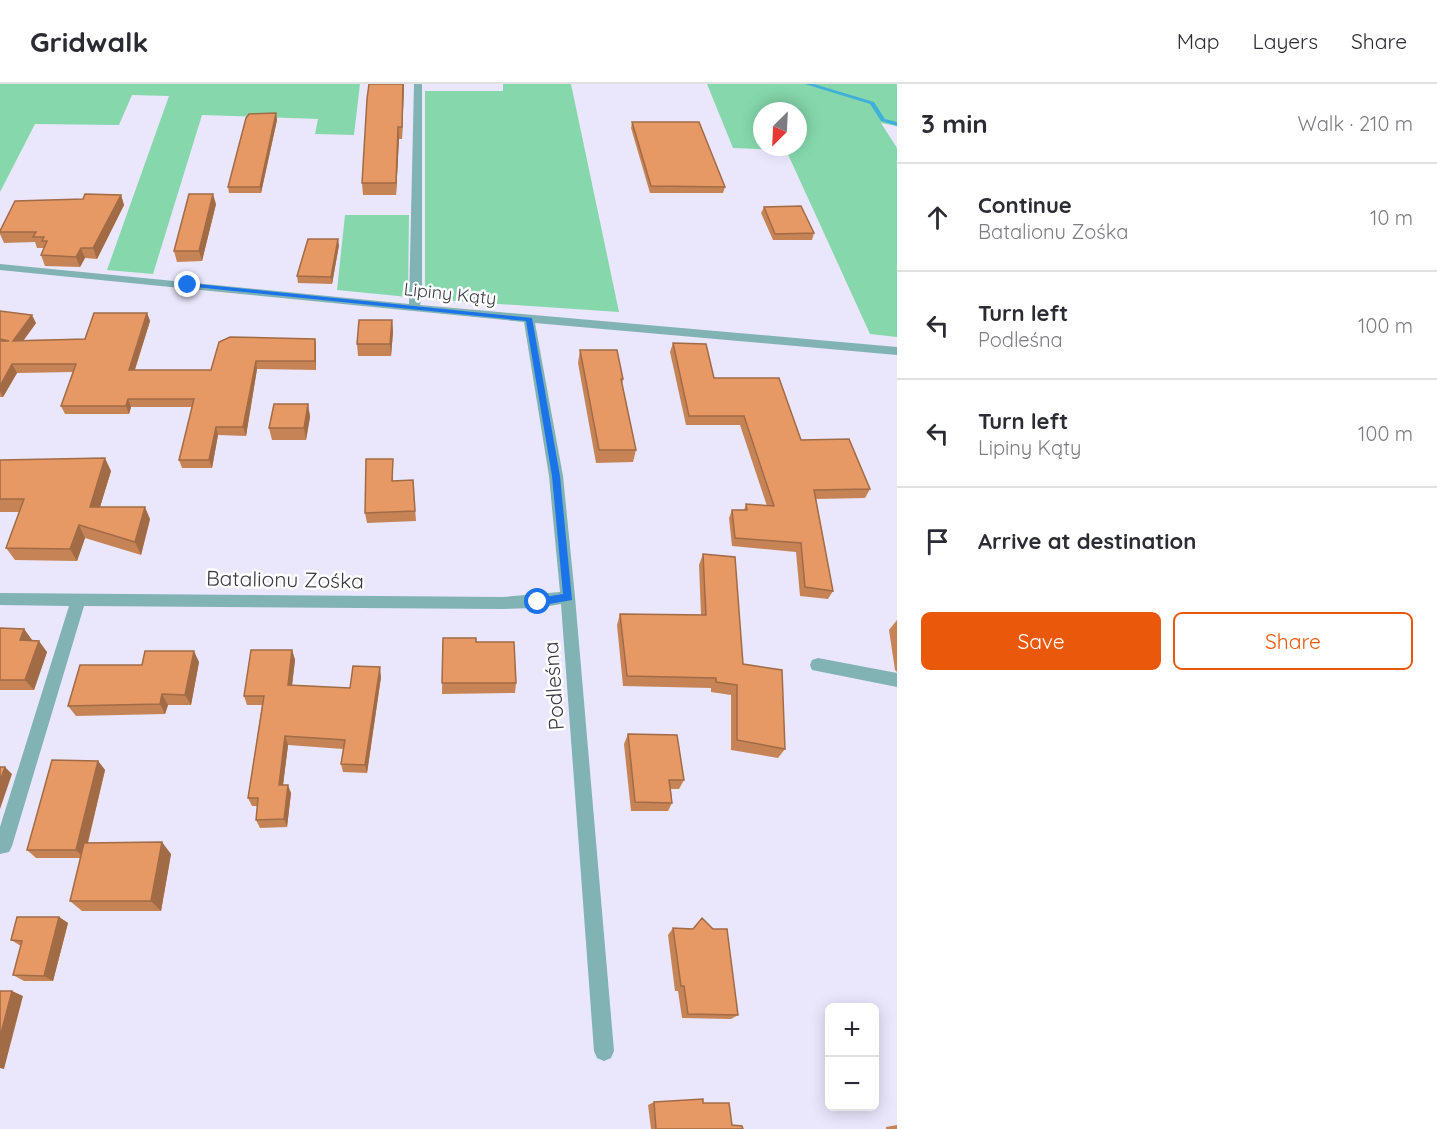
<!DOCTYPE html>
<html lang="en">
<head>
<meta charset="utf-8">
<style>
	body { margin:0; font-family:Quicksand,sans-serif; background:#f2f2f3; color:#2b2b33 }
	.controls { position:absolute; right:18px; bottom:18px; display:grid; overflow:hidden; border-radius:9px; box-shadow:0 3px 15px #0003 }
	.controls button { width:54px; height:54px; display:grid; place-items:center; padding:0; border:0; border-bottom:2px solid #e1e1e2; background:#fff; color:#2b2b33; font:30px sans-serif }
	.compass { position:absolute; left:753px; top:18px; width:54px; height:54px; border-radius:50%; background:#fff; box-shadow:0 3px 15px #0003; rotate:204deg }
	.stop { position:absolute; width:18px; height:18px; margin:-14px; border:4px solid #1a73e8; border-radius:50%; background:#fff }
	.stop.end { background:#1a73e8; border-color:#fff; box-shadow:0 2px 6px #0008 }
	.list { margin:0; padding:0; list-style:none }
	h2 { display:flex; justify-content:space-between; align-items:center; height:78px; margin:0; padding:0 24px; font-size:26px }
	h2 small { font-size:20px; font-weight:400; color:#7c7c81 }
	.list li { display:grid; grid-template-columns:39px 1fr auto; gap:18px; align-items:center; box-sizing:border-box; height:108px; padding:0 24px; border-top:2px solid #e1e1e2 }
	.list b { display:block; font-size:22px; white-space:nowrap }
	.list p { margin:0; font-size:20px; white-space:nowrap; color:#7c7c81 }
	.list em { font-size:20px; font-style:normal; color:#7c7c81 }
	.actions { display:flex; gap:12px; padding:18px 24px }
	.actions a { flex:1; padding:14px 0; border:2px solid #ea580c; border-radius:9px; text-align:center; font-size:21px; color:#ea580c }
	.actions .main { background:#ea580c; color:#fff }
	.icon { flex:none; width:33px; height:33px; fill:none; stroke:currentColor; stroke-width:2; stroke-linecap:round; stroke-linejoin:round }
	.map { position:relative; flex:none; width:897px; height:1045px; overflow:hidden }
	header { display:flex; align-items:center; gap:36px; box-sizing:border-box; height:84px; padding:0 30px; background:#fff; border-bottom:2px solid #e1e1e2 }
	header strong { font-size:28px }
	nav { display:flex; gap:33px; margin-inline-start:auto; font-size:21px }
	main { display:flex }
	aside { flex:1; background:#fff }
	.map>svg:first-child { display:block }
	.green { fill:#86d8ac; fill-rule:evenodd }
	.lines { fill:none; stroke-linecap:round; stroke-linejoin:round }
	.stream { fill:#41b0d9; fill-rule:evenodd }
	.minor { fill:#81b2b4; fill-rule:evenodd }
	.wall { fill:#c68456 }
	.shaded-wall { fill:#a16b46 }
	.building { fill:#e69964; stroke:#a16b46; stroke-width:1.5 }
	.route { fill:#1a73e8 }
	.labels { text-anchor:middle; stroke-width:5; stroke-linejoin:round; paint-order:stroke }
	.far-street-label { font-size:18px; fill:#3b3944; stroke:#fff }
	.street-label { font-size:21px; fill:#3b3944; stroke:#fff }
</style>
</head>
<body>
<header>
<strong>Gridwalk</strong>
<nav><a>Map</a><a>Layers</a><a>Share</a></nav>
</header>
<main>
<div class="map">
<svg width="897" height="1045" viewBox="0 0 897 1045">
	<rect width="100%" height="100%" fill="#eae6fc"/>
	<path class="green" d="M0,0H360L354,51L315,50L318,35L202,31L153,190L107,186L169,12L132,11L119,41L35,40L0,108Z
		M503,0H571L619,228L425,215V7H503Z
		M707,0H897V42L881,39L897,64V253L870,250L786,66L733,64ZM762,27H798V63H762Z
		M345,131H409L408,213L337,206Z"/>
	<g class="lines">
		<path class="stream" d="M805,0H814L874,18L885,35L897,38V42L881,37L870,20Z"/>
		<path class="minor" d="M414,0H422V213L420,221L897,263V271L535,239L563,392L575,513L614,967L611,974L604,977L597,974L594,967L561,520L538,524L503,525L84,522L12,762L9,768L0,770V743L69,522L0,521V509L503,513L560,508L549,392L524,238L0,186V180L409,220Z
			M818,574L897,589V603L812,586L810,581L812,576Z"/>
	</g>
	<path class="wall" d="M369,0H404L402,55H399L396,111H363L362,99Z
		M276,29L277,36L261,109H229L228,103Z
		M632,38L725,103L723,109H650L631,44Z
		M121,111L124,121L97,175L85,174L80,183L45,182L41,171L44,164H37L35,158L4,159L0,150V147L83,115Z
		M216,120L202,177L177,178L174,167Z
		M764,123L814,149L812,156H773L761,129Z
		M339,161L332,200L298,199L297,192Z
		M0,227L36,239L24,256L85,255L147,229L150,237L135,286H211L315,255L316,263V286L257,285L246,352L218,351L212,384H182L179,376L192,323H131L129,330H65L61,322L73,288L17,289L3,313H0Z
		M392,236L393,248L391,272H358L357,260Z
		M673,259L714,294L870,405L865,414L816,415L833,507L828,515L800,512L796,468L732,462L729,434L732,426H744L746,420L767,422L740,341H686L670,268Z
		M580,266L623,295L622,301L636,366L633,378L596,379L578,279Z
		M308,320L310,333L306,356H272L269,344Z
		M0,376L111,387L100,423L150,435L141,471L85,454L77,477L15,476L6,464L20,428H0Z
		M393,385V397L413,396L416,437L367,439L365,429Z
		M703,470L743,580L785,665L778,674L731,666V611L711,608V604L623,602L617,541L620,530L701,531L699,481Z
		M897,536V588L895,586L889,546Z
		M0,544L24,545L32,556L31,557L47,568L34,606H0Z
		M443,554L476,558L516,599L515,609L442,610Z
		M292,566L295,576L292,601L350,604L381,593L367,689L343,688L341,680L343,665L288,661L283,701L291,709L287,743L260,744L256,736L258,722H252L248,714L262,621H247L244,612Z
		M199,578L191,621H168L165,630L76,632L68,622L142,581Z
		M628,650L684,696L679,705H671L672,719L668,727H631L624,660Z
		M98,677L105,686L88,759L171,770L161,827H82L70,817L81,774H36L27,766Z
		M59,833L68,839L53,897H24L13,891L21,862L11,856Z
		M673,844L738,931L731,935L682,934L678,907H675L668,851Z
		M654,1018L703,1019L732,1041L743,1045H651L648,1021Z
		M897,1041V1045H886V1043Z"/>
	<path class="shaded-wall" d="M403,0H404L402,55V43Z
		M276,29L277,36L261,109L260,103Z
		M398,43L399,55L396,111V99Z
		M213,110L216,120L202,177L199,167Z
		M121,111L124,121L97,175L93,164Z
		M338,155L339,161L332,200L331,193Z
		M81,164L85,174L80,183L76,173Z
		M147,229L150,237L132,294L129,286Z
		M32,231L36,239L17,265L13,257Z
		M392,236L393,248L391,272L390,260Z
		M315,255L316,263V286L315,277Z
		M256,277L257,285L246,352L243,343Z
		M12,280L17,289L3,313L0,307V302Z
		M128,315L131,323L129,330L126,322Z
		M308,320L310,333L306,356L304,344Z
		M216,343L218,351L212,384L209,376Z
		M105,374L111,387L96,436L90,423Z
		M145,423L150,435L141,471L135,458Z
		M79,441L85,454L77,477L70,465Z
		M24,545L32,556L28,567L20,556Z
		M39,557L47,568L34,606L25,596Z
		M292,566L295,576L291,610L288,601Z
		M194,567L199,578L191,621L185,611Z
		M380,583L381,593L367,689L365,681Z
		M162,610L168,621L165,630L160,620Z
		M285,652L288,661L282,709L279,701Z
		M98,677L105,686L84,774L76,766Z
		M5,683L12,690L0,725V697Z
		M288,701L291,709L287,743L284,735Z
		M162,758L171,770L161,827L151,817Z
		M59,833L68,839L53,897L44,892Z
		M12,907L23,912L4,985L0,984V953Z"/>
	<path class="building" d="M369,0H403L402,43H398L396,99H362L367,15Z
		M276,29L260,103H228L246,34L249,30Z
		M632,38H699L725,103L651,102Z
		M85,110L121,111L93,164H81L76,173L41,171L47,157H42L44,153H33L36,148H0V147L15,117L83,115Z
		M189,110H213L199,167H174Z
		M801,122L814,149L775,150L764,123Z
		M308,155H338L331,193L297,192Z
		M0,227L32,231L13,257L85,255L94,229H147L129,286H211L219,258L230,253L315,255V277H256L243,343H216L209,376H179L194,315H128L126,322H61L76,280H12L0,302V257H9L0,255Z
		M359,236H392L390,260H357Z
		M673,259L706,260L714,294H779L801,356L849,355L870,405L814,406L833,507L805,503L801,459L735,454L732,426H747L746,420L774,422L744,332H689Z
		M580,266H617L623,295H621L636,366H599Z
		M274,320H308L304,344H269Z
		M105,374L90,423H145L135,458L79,441L70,465L6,464L24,415H0V376Z
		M366,375H393L392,397L413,396L415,427L365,429Z
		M703,470L735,473L743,580L782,586L785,665L737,656V601L716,598V594L627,592L620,530L706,531Z
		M0,544L24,545L20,556L39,557L25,596H0Z
		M443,554H476V558H514L516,599H442Z
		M251,566H292L288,601L350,604L353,582L380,583L365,681L341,680L345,656L285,652L279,701H288L284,735L256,736L258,714H248L264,612H244Z
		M145,567H194L185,611L162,610L160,620L68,622L80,581H142Z
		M628,650L677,651L684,696H669L672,719L635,718Z
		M52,676L98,677L76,766H27Z
		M0,683H5L0,697Z
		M162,758L151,817H70L84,759Z
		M17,833H59L44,892L13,891L22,857L11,856Z
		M702,834L713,845H727L738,931L688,930L684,902H681L673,844L693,845Z
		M0,907H12L0,953Z
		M703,1015V1019H729L732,1041L742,1042L743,1045H656L654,1018Z"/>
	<path class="route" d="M188,199L532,234L560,392L572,516L538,522L533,518L538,514L563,510L552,392L526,237L185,202Z"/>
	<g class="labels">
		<g class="far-street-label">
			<text transform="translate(450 210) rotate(6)" y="6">Lipiny Kąty</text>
		</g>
		<g class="street-label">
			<text transform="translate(285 496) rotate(1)" y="7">Batalionu Zośka</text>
			<text transform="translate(554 602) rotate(-94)" y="7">Podleśna</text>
		</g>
	</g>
</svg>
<div class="controls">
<button>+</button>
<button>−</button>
</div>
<svg class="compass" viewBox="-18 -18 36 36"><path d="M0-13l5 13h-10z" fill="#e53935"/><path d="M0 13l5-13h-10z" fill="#7c7c81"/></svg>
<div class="stop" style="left:538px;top:518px"></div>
<div class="stop end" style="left:188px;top:201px"></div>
</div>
<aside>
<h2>3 min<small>Walk · 210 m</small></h2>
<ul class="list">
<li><svg class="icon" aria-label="ahead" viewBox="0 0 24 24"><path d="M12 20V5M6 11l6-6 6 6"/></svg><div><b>Continue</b><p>Batalionu Zośka</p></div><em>10 m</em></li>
<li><svg class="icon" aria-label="left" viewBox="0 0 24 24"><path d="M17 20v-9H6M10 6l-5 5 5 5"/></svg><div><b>Turn left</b><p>Podleśna</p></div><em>100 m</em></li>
<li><svg class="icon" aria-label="left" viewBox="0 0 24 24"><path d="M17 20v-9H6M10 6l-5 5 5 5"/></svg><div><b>Turn left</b><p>Lipiny Kąty</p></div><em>100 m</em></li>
<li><svg class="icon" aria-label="arrive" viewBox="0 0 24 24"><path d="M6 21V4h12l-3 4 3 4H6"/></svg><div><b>Arrive at destination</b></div></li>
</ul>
<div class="actions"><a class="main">Save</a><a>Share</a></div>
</aside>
</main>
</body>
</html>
